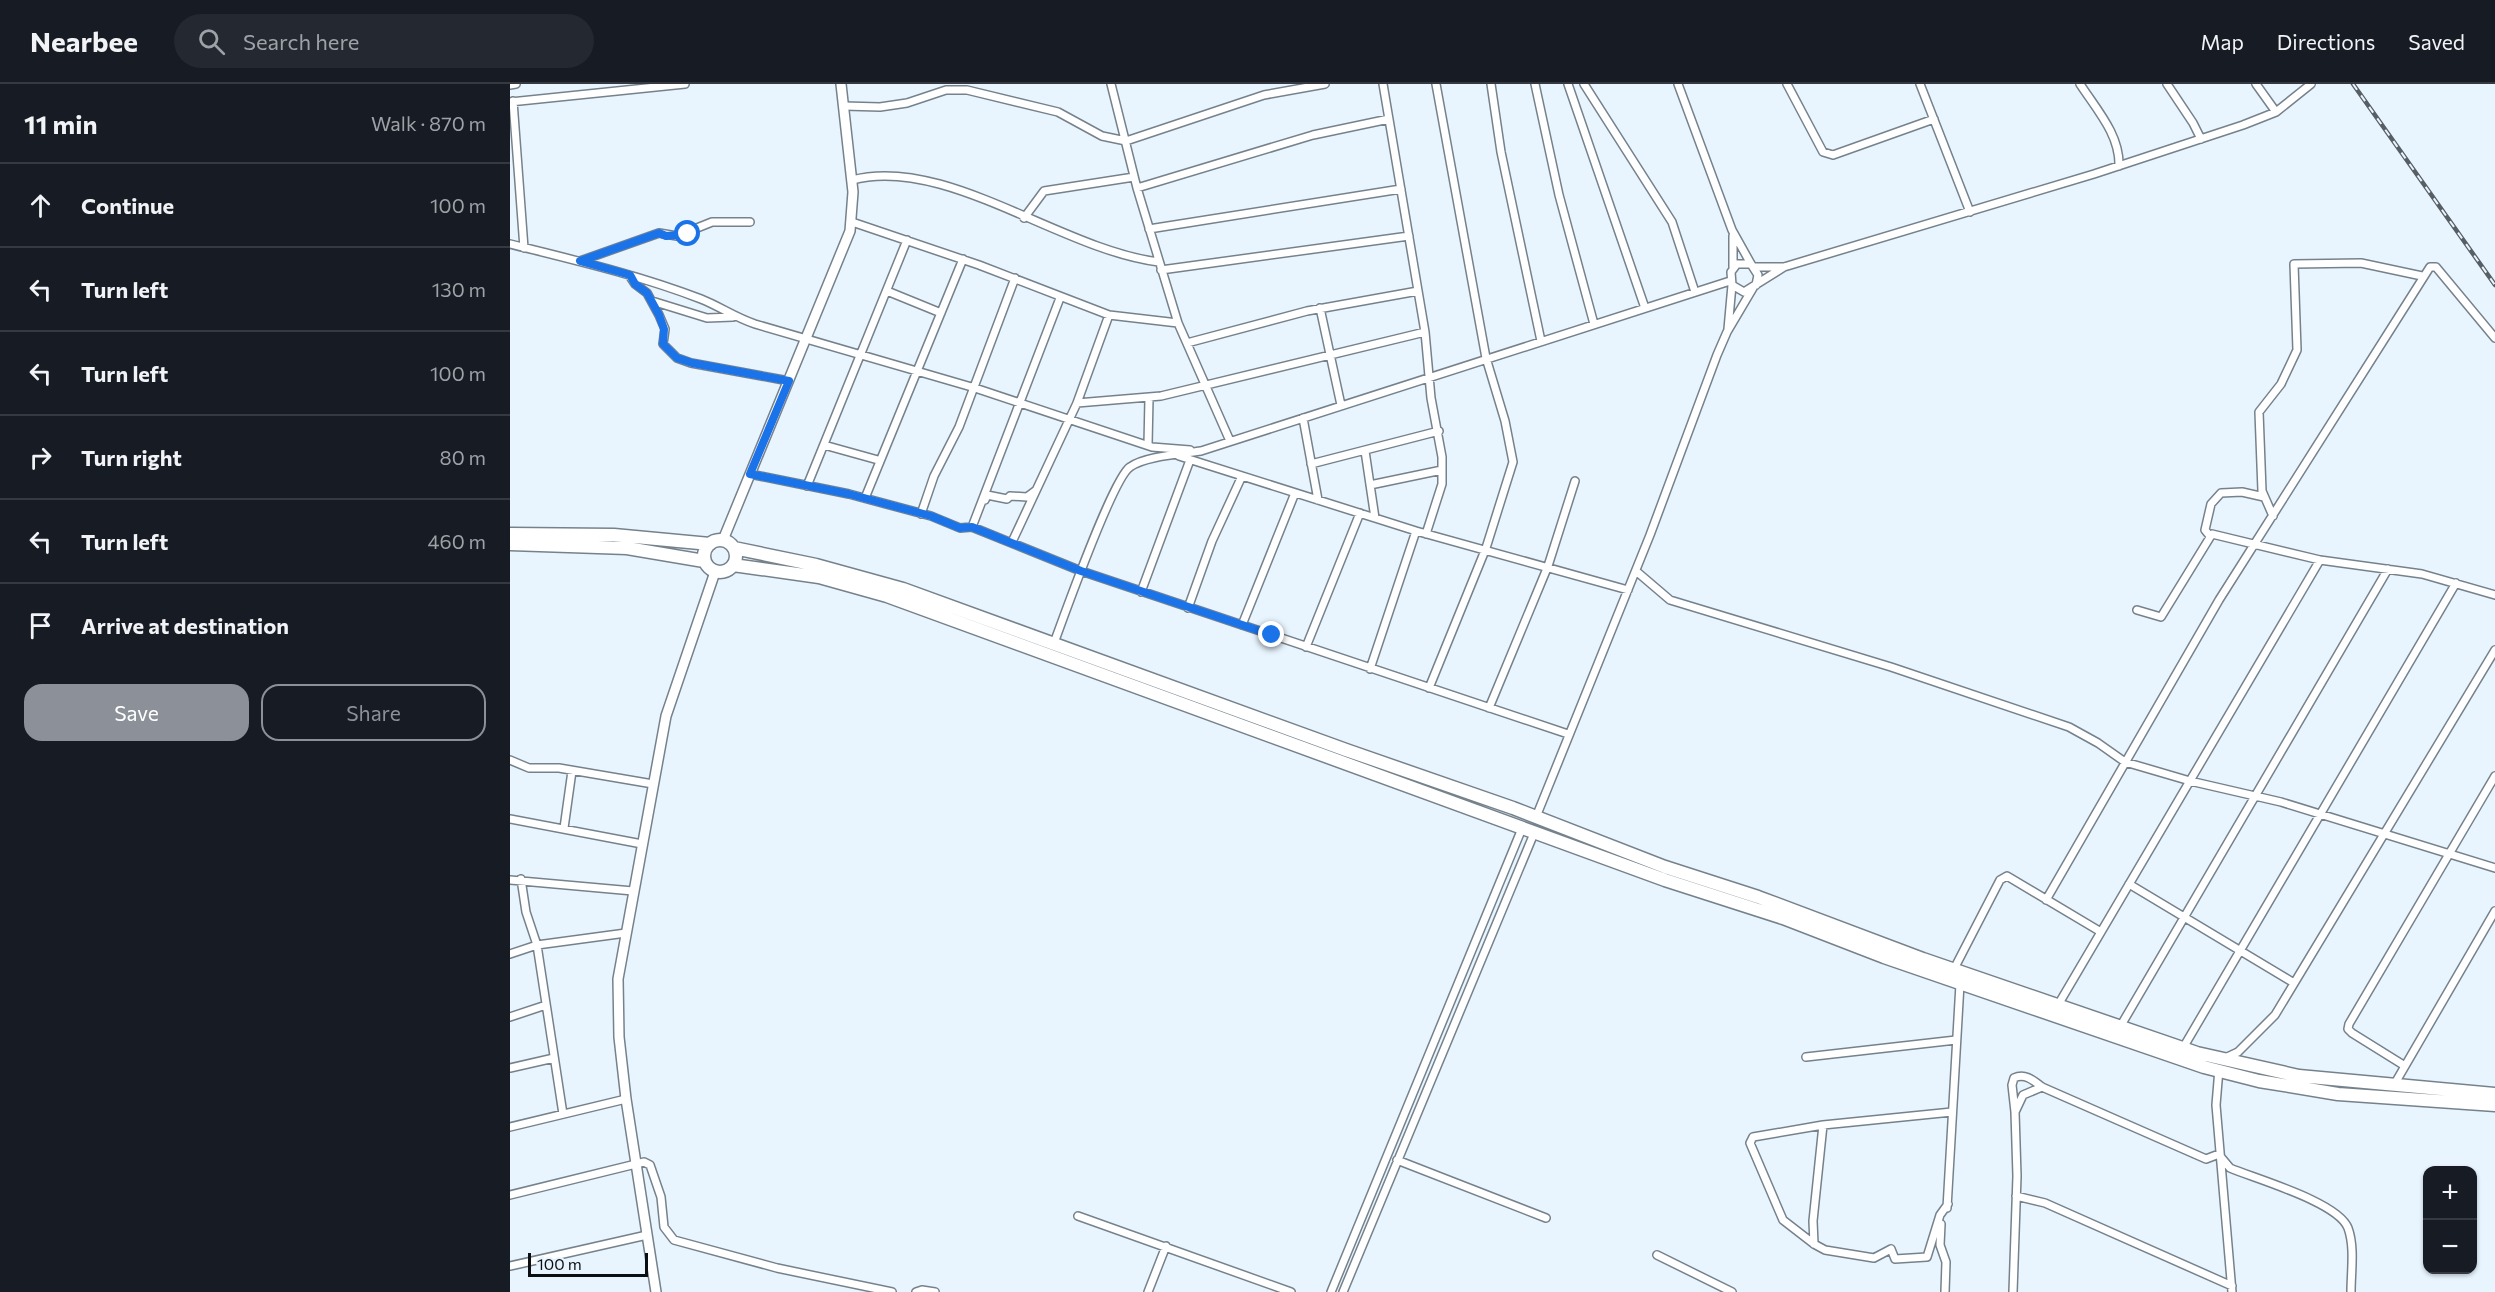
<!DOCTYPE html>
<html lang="en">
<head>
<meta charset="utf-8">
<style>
	body { margin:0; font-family:Commissioner,sans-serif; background:#242831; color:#f1f3f6 }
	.controls { position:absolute; right:18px; bottom:18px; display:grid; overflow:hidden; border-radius:12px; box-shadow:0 2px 4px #0004 }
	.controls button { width:54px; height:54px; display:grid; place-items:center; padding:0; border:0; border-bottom:2px solid #363941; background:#171b24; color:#f1f3f6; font:30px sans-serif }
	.scale { position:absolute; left:18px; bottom:15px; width:120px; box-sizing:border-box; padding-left:6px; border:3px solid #0b0f12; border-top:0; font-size:16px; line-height:21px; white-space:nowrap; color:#0b0f12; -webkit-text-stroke:4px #e8f5ff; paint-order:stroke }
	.stop { position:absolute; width:18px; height:18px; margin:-14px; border:4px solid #1a73e8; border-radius:50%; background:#fff }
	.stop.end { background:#1a73e8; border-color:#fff; box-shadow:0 2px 6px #0008 }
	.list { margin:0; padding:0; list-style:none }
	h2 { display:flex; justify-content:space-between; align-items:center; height:78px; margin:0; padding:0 24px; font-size:26px }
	h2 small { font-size:20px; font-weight:400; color:#9ea1a6 }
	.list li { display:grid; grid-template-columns:39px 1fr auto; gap:18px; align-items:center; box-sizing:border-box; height:84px; padding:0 24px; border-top:2px solid #363941 }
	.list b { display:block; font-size:22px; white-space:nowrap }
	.list em { font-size:20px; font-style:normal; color:#9ea1a6 }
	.actions { display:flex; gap:12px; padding:18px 24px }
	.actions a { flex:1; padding:14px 0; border:2px solid #8c9099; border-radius:18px; text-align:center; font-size:21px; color:#8c9099 }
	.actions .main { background:#8c9099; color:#fff }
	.icon { flex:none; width:33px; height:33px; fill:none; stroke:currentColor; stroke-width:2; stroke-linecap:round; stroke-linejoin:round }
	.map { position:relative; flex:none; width:1985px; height:1208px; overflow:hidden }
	header { display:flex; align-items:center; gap:36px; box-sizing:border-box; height:84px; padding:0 30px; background:#171b24; border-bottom:2px solid #363941 }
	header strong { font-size:28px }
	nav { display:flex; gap:33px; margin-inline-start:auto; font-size:21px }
	.search { width:420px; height:54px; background:#242831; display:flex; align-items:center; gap:15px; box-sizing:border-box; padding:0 21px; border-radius:33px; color:#9ea1a6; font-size:22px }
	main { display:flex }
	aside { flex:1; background:#171b24 }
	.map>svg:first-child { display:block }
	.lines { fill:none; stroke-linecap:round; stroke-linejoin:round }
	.street-casing { stroke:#76828b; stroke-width:10 }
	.secondary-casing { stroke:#76828b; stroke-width:12 }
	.highway-casing { stroke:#76828b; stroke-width:15 }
	.street { stroke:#fff; stroke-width:7 }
	.secondary { stroke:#fff; stroke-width:9 }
	.highway { stroke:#fff; stroke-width:12 }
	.rail-casing { stroke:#575e64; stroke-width:4.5 }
	.rail { stroke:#e8f5ff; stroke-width:2; stroke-dasharray:7; stroke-linecap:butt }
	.route { stroke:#1a73e8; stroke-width:8 }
</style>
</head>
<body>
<header>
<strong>Nearbee</strong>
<div class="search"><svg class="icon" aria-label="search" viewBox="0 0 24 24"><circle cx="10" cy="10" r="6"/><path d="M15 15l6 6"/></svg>Search here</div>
<nav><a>Map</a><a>Directions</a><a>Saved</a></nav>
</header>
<main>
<aside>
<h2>11 min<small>Walk · 870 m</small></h2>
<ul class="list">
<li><svg class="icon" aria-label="ahead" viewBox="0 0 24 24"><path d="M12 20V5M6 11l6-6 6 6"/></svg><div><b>Continue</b></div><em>100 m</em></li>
<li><svg class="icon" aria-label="left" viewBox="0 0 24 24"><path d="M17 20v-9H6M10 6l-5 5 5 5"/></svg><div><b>Turn left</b></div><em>130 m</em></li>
<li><svg class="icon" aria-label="left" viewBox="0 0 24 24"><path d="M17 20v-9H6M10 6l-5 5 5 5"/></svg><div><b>Turn left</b></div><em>100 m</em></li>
<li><svg class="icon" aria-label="right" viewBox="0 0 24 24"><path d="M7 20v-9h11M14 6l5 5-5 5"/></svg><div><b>Turn right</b></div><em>80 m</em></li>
<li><svg class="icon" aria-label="left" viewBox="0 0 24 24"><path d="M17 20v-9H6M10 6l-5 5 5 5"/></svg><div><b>Turn left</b></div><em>460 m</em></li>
<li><svg class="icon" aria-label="arrive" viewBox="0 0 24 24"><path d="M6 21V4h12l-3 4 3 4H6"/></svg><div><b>Arrive at destination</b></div></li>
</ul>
<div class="actions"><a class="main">Save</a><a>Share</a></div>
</aside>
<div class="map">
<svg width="1985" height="1208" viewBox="0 0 1985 1208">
	<rect width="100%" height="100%" fill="#e8f5ff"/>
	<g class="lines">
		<defs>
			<path id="street" d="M601,0L627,104L668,239L720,357
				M873,0L915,248L921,314L932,373V400L916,450
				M981,0L991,68L1031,257
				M1025,0L1049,111L1084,240
				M1058,0L1135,224
				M1074,0L1162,138L1185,208
				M1168,0L1222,146L1241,180
				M1277,0L1313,68L1323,71L1424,35
				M1410,0L1460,128
				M1570,0C1587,26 1610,51 1609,82
				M1657,0L1683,39L1691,55
				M1746,0L1766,28
				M0,1L6,0
				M3,17L14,164
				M0,18L175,0
				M334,22L370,23L397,19L436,6H457L548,28L592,52L616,57L754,11L815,0
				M342,96C435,71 551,166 649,178
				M627,104L803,51L879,35
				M514,134L534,107L624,93
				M342,138L469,181L599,231L668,239
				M639,145L891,105
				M1223,152V183
				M0,160C64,176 129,191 191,215C209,222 226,234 245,240L465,304L642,363L680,366
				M70,177L149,149L167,152L202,138H240
				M1244,183H1274L1584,90L1733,41L1766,28L1801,0
				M651,186L899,152
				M119,191L125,200L137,209L149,231L155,245L153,260L167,274L181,279L279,297
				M1246,201L1248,191L1241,180H1227L1221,188L1222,201L1234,208L1274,183
				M377,207L431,229
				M142,217L197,234L223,233
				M810,224L831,321
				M1218,245L1222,201
				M677,259L797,227L908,207
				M567,319L651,312L915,248
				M793,334L808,416
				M314,361L368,376
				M638,361L639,314
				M855,367L865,434
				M669,372L906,447L1118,506
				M801,380L929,347
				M240,390L339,410L421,432L450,444L462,443L571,487L1058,650
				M860,401L932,386
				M297,402L397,156
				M355,414L453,175
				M475,416L477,411L497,415L500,412L517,413L525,407
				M411,430L424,392L449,343L505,194
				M1763,432L1752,407L1749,328L1771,300L1787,266L1784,180L1851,179L1912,192
				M462,443L550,214
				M1700,452L1695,446L1701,420L1711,409L1732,408L1754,413
				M502,458L567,319L599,231
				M1126,487L1160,516L1381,583L1559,643L1588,659L1615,678L1680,697L1771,718L1985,784
				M631,508L680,376
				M678,524L702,457L732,392
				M1627,526L1651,533L1702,450L1810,476L1912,490L1985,511
				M732,541L785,409
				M544,559C554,532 603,394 620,383C635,372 672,370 691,367L1220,197
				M796,563L850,429
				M860,585L906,447
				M919,604L976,464L1003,378L995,337L976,274L926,0
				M979,624L1038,482L1065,397
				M0,676L19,684H49L143,700
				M1026,733L1140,451L1207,271L1217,248L1243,204
				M0,735L132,760
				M54,744L62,687
				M11,795L16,828L27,861L53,1030
				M0,796L123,807
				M1619,800L1784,899
				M1536,816L1709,516L1920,183H1926L1985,254
				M0,870L27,861L116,849
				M1444,885L1490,796L1497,792L1591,848
				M1548,921L1810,476
				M0,933L36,921
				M1610,943L1878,485
				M1673,964L1946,499
				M1296,973L1446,956
				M1713,975L1728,968L1765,931L1985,566
				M1895,982L1842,949L1838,945L1839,940L1985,692
				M0,984L44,974
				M1709,985L1706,1021L1722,1208
				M1884,1001L1985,827
				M1505,1028L1502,1001L1504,994C1515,989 1523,996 1532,1003L1696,1075L1709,1070
				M1313,1041L1243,1053L1240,1059L1273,1136L1304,1160L1315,1166L1364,1174L1381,1165L1385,1175L1417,1173L1430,1131L1438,1120
				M0,1043L116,1015
				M1710,1072L1720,1084C1746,1095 1828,1118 1838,1144C1845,1163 1841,1188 1841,1208
				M887,1076L1036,1134
				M0,1111L134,1078L140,1081L151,1113L154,1143L164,1156L267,1184L382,1208
				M1506,1112L1535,1119L1722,1202
				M1437,1124L1450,900
				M568,1132L781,1208
				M1431,1140L1430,1161L1436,1178L1435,1208
				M1304,1160L1303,1137L1313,1041L1442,1028
				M1147,1171L1222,1208
				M0,1182L137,1151
				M406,1208L412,1206L425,1208
				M638,1208L656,1162
				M821,1208L1013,742
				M833,1208L1025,747
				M1503,1208L1507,1092L1505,1028L1513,1011L1532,1003"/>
			<path id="secondary" d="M213,456L340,147L343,108L331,0
				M146,1208L116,1015L109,953L108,895L156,632L205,488"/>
			<path id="highway" d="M0,450L104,451L200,460
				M194 472a16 16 0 1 1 32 0a16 16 0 1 1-32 0Z
				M0,460L117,464L194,477
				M224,464L306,481L393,505L836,666L1003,724L1155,783L1248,813L1413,875L1687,969L1789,992L1985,1010
				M223,481L309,493L377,512L1155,796L1273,834L1374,873L1694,983L1749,997L1828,1010L1985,1021"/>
		</defs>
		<use href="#street" class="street-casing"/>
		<use href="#secondary" class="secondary-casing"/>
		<use href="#highway" class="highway-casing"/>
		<use href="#street" class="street"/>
		<use href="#secondary" class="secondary"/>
		<use href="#highway" class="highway"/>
		<defs>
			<path id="rail" d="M1843,0L1985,201"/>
		</defs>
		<use href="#rail" class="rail-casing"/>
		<use href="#rail" class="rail"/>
	</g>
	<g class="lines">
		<path class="route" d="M178,150L156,152L149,149L70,177L120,191L125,200L137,209L149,231L154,245L153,260L167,274L182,279L279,297L240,390L339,410L421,432L450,444L462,443L571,487L762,551"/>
	</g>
</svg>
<div class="controls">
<button>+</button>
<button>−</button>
</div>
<div class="scale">100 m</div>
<div class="stop" style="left:178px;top:150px"></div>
<div class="stop end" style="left:762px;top:551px"></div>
</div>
</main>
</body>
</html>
